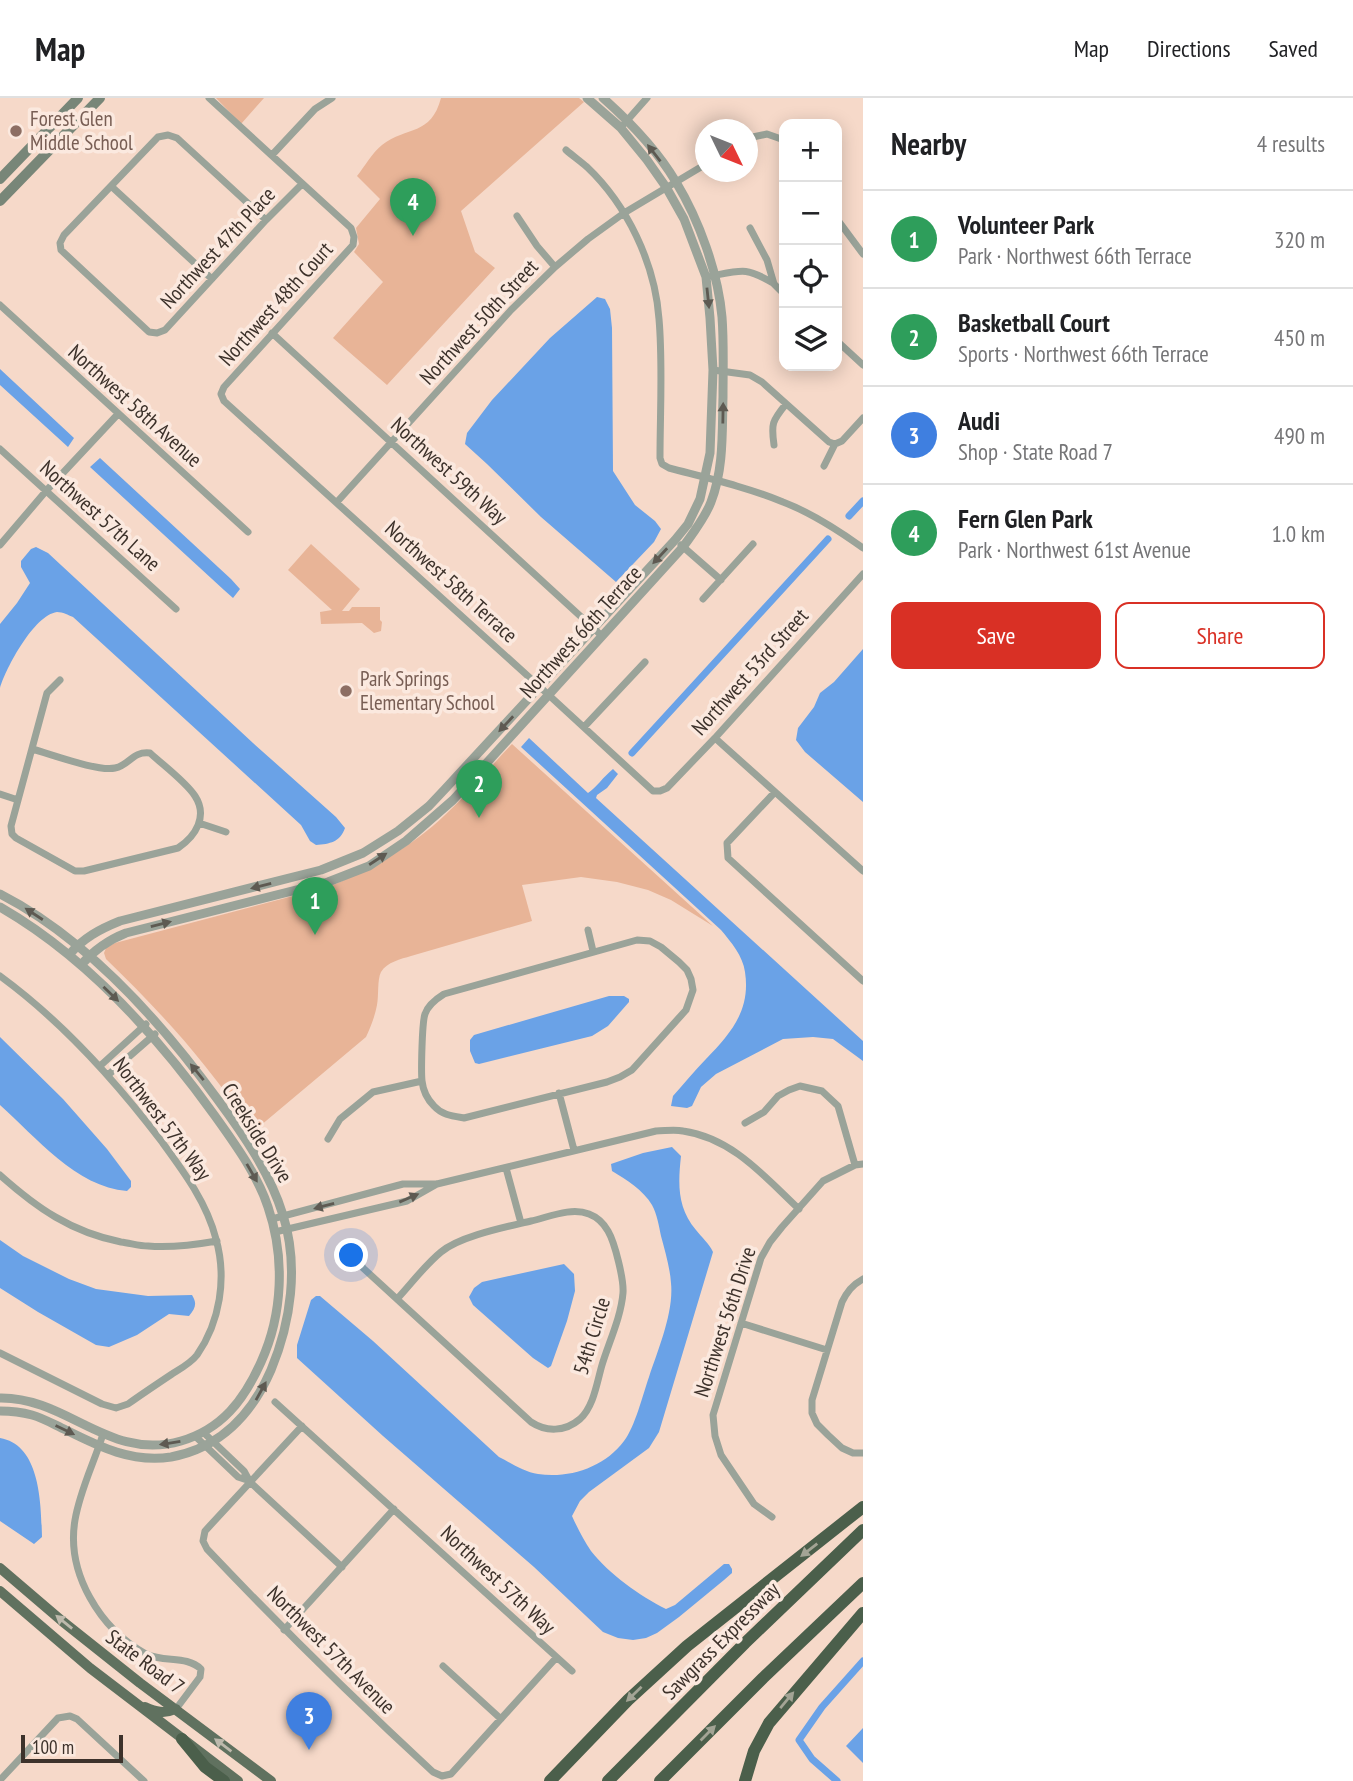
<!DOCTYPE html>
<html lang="en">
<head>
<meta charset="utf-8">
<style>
	body { margin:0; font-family:"PT Sans Narrow",sans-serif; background:#f6f6f6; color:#202124 }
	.controls { position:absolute; right:21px; top:21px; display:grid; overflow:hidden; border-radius:14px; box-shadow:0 4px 18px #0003 }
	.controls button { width:63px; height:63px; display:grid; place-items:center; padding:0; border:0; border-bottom:2px solid #e0e0e0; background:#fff; color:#202124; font:35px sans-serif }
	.compass { position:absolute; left:695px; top:21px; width:63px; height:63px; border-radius:50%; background:#fff; box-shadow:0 4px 18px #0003; rotate:133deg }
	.scale { position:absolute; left:21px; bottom:18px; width:102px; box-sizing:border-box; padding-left:7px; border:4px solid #3d322b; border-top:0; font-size:19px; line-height:24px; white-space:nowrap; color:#3d322b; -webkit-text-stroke:5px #fbe9df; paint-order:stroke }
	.you { position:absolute; left:352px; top:1158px; width:24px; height:24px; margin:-18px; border:5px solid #fff; border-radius:50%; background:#1a73e8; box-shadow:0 0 0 10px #1a73e833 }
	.badge { display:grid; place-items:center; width:46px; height:46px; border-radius:50%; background:#d93025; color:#fff; font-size:23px; font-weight:700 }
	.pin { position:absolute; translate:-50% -58px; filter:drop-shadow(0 2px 4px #0008) }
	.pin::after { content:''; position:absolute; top:37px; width:24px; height:21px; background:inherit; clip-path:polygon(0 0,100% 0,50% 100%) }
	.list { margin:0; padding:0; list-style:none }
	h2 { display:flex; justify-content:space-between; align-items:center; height:91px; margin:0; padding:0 28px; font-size:30px }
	h2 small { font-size:23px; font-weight:400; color:#757577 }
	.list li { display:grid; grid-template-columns:46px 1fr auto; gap:21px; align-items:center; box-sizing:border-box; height:98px; padding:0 28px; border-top:2px solid #e0e0e0 }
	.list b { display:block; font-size:26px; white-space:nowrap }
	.list p { margin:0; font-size:23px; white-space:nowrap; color:#757577 }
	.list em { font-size:23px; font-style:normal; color:#757577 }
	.actions { display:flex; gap:14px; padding:21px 28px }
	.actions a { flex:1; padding:16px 0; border:2px solid #d93025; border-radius:14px; text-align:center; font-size:24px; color:#d93025 }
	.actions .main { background:#d93025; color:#fff }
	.icon { flex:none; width:38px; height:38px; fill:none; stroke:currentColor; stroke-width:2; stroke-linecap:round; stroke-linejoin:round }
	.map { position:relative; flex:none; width:863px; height:1683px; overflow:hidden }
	header { display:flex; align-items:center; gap:42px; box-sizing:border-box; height:98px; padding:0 35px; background:#fff; border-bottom:2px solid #e0e0e0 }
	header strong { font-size:33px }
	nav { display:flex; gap:38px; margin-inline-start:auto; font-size:24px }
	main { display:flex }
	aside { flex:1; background:#fff }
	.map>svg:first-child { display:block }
	.green { fill:#e8b497 }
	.water { fill:#6aa2e7 }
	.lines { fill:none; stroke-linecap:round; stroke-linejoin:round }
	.canal { stroke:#6aa2e7; stroke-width:7 }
	.minor { stroke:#9aa399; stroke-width:7 }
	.tertiary { stroke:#9aa399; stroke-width:9 }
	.secondary { stroke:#788678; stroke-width:10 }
	.primary { stroke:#60715f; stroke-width:10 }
	.motorway { stroke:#4b5f4b; stroke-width:12 }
	.oneway { fill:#5e5a52 }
	.oneway2 { fill:#a3a495 }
	.oneway3 { fill:#bdb9ac }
	.education-dot { fill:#8d6e63; stroke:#fbe9df; stroke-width:2.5 }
	.labels { text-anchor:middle; stroke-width:7; stroke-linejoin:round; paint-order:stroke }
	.education-label { font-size:21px; fill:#785e54; stroke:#fbe9df; text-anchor:start }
	.street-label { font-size:21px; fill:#3d322b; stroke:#fbe9df }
</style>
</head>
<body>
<header>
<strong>Map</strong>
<nav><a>Map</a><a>Directions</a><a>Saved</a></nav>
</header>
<main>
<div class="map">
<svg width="863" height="1683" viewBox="0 0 863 1683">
	<rect width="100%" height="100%" fill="#f6d9c9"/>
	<path class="green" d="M216,0H264L241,26Z
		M441,0H579L584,4L461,113L475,154L495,170L387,287L333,240L383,184L354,154L359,146L356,130L380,101L357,78C365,68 372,55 382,47C407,28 431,38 441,0Z
		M311,446L360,491L342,513H349L352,509H380V522L382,524L381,533L374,535L362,525L321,526L320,514L332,512L288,472Z
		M512,646L713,828L671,802L648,792L617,784L581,779L522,787L532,823L411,858C401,861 387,864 381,874C377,882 379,897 377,907C375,918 371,928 366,939L254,1033C238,1011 222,989 205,968C175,930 141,895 106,861L104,855L106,850L115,845L331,788C371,771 413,748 445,717C469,695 490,669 512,646Z"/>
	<path class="water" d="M597,199L605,201L610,211L612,230L613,373L635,407L655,423L661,431L654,444L616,484L541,419L487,366L465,346L467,335L492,302L550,240Z
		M0,271L74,340L68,349L0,287Z
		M100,360L231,481L240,491L233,500L224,492L90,369Z
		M36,449L48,455L253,645L336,719L345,730C340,744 330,746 316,747L310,743L301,727L73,519C68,517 63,514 57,514C34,517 6,570 0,590V526L17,505L30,485L21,469V463L31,451Z
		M863,551V704L805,654L796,642L798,630L814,609L820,595L834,584Z
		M529,640L588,695C595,691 604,678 613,671L618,676L607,690L597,697L596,700L863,943V963L833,941L813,939L783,941L716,976L701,989L692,1008L687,1010L671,1008L673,998C684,986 694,973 706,961C730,936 751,913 745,874C743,858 731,844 721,832L521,649Z
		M609,898H624L629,901V904L608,928L592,938L479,966L475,965L470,953V942L474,937Z
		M0,939L63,1001L107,1051L131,1083V1089L127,1093C76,1089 36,1039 0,1007Z
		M672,1049L681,1058C678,1086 677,1109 696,1132C702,1140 709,1145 713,1154L659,1334L649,1350L589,1394L580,1403L572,1418C577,1429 584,1443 591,1453C609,1476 640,1498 666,1511L675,1507L724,1466H729L732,1471V1475L724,1482L679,1519L657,1535L646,1540L633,1542L618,1540L603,1534L534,1469L383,1338L297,1260V1247L311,1202L316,1198H320L373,1243L499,1359C511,1365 524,1374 538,1376C569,1381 605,1369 624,1343C635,1329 643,1296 649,1279C658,1252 674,1214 671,1185C670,1170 665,1153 661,1138C659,1128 657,1116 652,1107C643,1092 627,1082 612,1073L611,1066L643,1055Z
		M0,1142L23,1158L69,1181L96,1191L148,1198L192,1197C197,1205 196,1210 189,1218L169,1216L137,1237L109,1249L96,1247L38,1214L0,1190Z
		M564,1166L574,1176L575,1193L567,1223L551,1268L548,1270L533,1260L473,1207L469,1199L474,1190L482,1184Z
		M0,1340C41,1347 41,1407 42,1439L34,1446L0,1423Z
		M863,1630V1665L846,1648Z"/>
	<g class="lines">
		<path class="canal" d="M849,418L863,403
			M632,655L828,441
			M837,1683L812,1661L799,1642L822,1609L863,1563"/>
		<path class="minor" d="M209,0L351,130L354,139L353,147L224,289L221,296L224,303L540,589L653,693H660L667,690L715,640L863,476
			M624,26L647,0
			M748,40L767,36L784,42
			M566,52C573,58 580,63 587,69C627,107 655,165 659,221C663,267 660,314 660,360L662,366L669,370C707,380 747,389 783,404C812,415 838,432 863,450
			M272,57L315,11L332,0
			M111,88L212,181
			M517,118L537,148L555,169
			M837,121L863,156
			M266,122L177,40L168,37L158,39L64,137L60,145L61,152L149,234L157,235L165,232L266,122L302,86
			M750,130L767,162L774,186L784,196
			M712,178C742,172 746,169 773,185
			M0,207L248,434
			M272,235L602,538
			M837,243L863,267
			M713,272L750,277L762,284L829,344L835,346
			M774,347C771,326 772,323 786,306
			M0,351L176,511
			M824,368L835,346L842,343L863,320
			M337,404L511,212L555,169L588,141L624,115L706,66
			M0,447L46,393L118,316
			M681,447L721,482
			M703,501L753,446
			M584,629L645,564
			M715,640L863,773
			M32,651C51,656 98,674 115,670C130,667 132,653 150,655C163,667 186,684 195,698C208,718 196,738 178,750L84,773H75L16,740L12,736L11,728L47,595L60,582
			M775,694L727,745L728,760L863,883
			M0,696L18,702
			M199,725L226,734
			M588,832L593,853
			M637,842L650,843L661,849L679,864L687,872L691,881L693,892L686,912L632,972L620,979L607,984L464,1020C452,1018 442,1017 434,1008C427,1001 423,992 422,983C421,973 422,924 425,916C428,907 436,901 444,896Z
			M0,878C63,924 115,982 162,1044C184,1074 207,1105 216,1141C227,1180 220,1224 197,1257C191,1265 180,1271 172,1276C157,1286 142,1296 128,1306L116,1310L102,1306L0,1255
			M100,968L146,926
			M108,977L155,936
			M559,995L574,1052
			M745,1025L764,1014L778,998L789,992L800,988L822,993L838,1008L855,1067
			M328,1041L340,1021L373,994L422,983
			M506,1070L521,1125
			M0,1077C37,1110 71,1134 121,1144C130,1145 139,1148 148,1148C171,1150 194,1147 217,1143
			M272,1121L403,1086H436
			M275,1134L407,1103L437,1086L656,1033C665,1033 674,1031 683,1033C732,1040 764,1078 799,1111
			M353,1152L363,1170L531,1324C546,1334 565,1334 580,1321C594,1308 597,1284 602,1267C609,1244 621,1219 623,1195C624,1182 615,1145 608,1133C604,1126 597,1119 589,1116C571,1109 549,1119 531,1123C506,1129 460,1138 441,1154C425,1167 411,1186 397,1201
			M863,1181C852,1187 847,1194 842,1204L812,1302V1315L817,1326L828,1337L842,1350L853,1355H863
			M741,1225L827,1252
			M275,1304L572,1573
			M302,1328L205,1433L203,1443L207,1451C280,1528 355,1602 433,1674L442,1678L451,1676L556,1560
			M203,1334L244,1373L250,1384L342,1469
			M103,1336C94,1365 80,1392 75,1422C66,1475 100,1531 146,1556C165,1565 186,1557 201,1571L200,1579L176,1611
			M195,1338L238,1379L250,1383
			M772,1419L754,1406L721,1357L715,1338L713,1317L761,1160L770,1144L782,1129L823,1083L855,1067L863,1066
			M284,1532L394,1411
			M443,1568L501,1621
			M0,1682L58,1620L70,1618L77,1621L144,1683"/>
		<path class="tertiary" d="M0,796C86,840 162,925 218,1002C244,1037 270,1075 283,1117C299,1168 291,1224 271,1272C252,1316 220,1350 171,1359C132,1365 100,1349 66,1332C55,1327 43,1320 32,1317C21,1314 11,1313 0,1313
			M0,809C87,859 157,937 215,1018C235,1046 257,1076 268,1109C285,1159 283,1216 261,1264C244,1302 222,1331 181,1343C109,1364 68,1299 0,1300
			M69,857C83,840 100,831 120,823L321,772L363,755L398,733L429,708L445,691L675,442L688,426L700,401L710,355L713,272L710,220L706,179L684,121L666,89L647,62L620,29L587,0
			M81,867C94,852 108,842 126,835L328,784L369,768L406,743L453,702L683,449C693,435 705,420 711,404C724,370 722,334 723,299C723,272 724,245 722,219C718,174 699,122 676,84C657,52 630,24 603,0"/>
		<path class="secondary" d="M0,81L78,0
			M0,103L100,0"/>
		<path class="primary" d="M0,1470L62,1523L140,1585L271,1683
			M0,1493L90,1570L238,1683
			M145,1609C156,1614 164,1616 176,1611"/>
		<path class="motorway" d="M182,1641L205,1669L224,1683
			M550,1683L628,1602L687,1548L863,1409
			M608,1683L745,1545L863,1432
			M660,1683L763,1580L863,1485
			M745,1683L754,1653L769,1625L863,1515"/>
	</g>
	<defs><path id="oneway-solid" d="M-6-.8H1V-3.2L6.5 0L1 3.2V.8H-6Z" transform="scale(1.75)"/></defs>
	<g class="oneway">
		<use href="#oneway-solid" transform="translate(654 55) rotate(-128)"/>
		<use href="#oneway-solid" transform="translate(708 200) rotate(84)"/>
		<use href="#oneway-solid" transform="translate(723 315) rotate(-89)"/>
		<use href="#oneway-solid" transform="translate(660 458) rotate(133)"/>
		<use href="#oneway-solid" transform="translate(506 626) rotate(133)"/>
		<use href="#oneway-solid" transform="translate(378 761) rotate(-33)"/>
		<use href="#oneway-solid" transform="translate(261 788) rotate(166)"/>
		<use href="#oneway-solid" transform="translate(34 816) rotate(-147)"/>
		<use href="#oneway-solid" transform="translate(161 826) rotate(-14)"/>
		<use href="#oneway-solid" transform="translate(111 896) rotate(44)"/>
		<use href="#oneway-solid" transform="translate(197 974) rotate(-129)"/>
		<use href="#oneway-solid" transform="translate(252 1075) rotate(60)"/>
		<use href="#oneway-solid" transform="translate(409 1100) rotate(-23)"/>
		<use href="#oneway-solid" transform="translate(324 1108) rotate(165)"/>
		<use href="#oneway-solid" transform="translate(261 1293) rotate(-61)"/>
		<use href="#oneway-solid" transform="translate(65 1332) rotate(26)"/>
		<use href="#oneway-solid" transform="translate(170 1345) rotate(171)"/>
	</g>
	<g class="oneway2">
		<use href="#oneway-solid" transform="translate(809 1452) rotate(142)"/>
		<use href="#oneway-solid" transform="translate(634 1596) rotate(136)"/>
		<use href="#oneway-solid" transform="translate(787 1602) rotate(-50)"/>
		<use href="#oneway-solid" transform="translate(708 1635) rotate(-45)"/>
	</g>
	<g class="oneway3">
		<use href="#oneway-solid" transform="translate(64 1524) rotate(-141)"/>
		<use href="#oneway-solid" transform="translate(223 1647) rotate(-143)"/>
	</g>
	<g class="education-dot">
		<circle cx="16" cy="33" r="7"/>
		<circle cx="346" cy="593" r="7"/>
	</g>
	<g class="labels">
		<g class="education-label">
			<text x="30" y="28">Forest Glen<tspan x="30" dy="24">Middle School</tspan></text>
			<text x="360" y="588">Park Springs<tspan x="360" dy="24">Elementary School</tspan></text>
		</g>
		<g class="street-label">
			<text transform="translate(218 150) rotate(-47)" y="7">Northwest 47th Place</text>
			<text transform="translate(276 206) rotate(-48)" y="7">Northwest 48th Court</text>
			<text transform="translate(479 224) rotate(-47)" y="7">Northwest 50th Street</text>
			<text transform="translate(135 308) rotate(42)" y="7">Northwest 58th Avenue</text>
			<text transform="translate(449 373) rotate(42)" y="7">Northwest 59th Way</text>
			<text transform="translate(100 418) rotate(42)" y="7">Northwest 57th Lane</text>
			<text transform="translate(451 484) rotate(42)" y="7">Northwest 58th Terrace</text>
			<text transform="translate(581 534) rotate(-48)" y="7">Northwest 66th Terrace</text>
			<text transform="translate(750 574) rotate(-48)" y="7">Northwest 53rd Street</text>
			<text transform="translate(162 1021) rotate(53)" y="7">Northwest 57th Way</text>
			<text transform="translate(257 1035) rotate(58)" y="7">Creekside Drive</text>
			<text transform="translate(725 1224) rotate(-72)" y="7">Northwest 56th Drive</text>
			<text transform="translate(592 1238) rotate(-73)" y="7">54th Circle</text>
			<text transform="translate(498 1482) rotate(43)" y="7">Northwest 57th Way</text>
			<text transform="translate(721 1543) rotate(-45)" y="7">Sawgrass Expressway</text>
			<text transform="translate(331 1552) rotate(45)" y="7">Northwest 57th Avenue</text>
			<text transform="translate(145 1564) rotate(37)" y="7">State Road 7</text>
		</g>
	</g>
</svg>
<div class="controls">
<button>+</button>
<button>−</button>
<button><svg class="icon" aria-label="locate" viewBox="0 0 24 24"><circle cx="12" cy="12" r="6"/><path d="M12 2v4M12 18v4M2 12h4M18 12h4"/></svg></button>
<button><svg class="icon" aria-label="layers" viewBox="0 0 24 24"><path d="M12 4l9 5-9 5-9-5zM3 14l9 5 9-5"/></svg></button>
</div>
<svg class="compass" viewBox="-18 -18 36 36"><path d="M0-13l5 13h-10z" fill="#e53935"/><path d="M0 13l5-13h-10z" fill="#757577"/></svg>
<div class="scale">100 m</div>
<div class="you"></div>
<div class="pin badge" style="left:315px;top:837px;background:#2e9e5b">1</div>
<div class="pin badge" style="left:479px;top:720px;background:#2e9e5b">2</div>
<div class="pin badge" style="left:309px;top:1652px;background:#3f7fe0">3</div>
<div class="pin badge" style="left:413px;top:138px;background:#2e9e5b">4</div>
</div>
<aside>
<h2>Nearby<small>4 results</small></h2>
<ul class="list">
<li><span class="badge" style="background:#2e9e5b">1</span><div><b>Volunteer Park</b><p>Park · Northwest 66th Terrace</p></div><em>320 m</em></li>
<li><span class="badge" style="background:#2e9e5b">2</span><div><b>Basketball Court</b><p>Sports · Northwest 66th Terrace</p></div><em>450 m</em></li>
<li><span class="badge" style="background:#3f7fe0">3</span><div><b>Audi</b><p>Shop · State Road 7</p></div><em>490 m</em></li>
<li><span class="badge" style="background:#2e9e5b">4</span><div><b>Fern Glen Park</b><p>Park · Northwest 61st Avenue</p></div><em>1.0 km</em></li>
</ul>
<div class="actions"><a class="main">Save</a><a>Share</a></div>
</aside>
</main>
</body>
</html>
